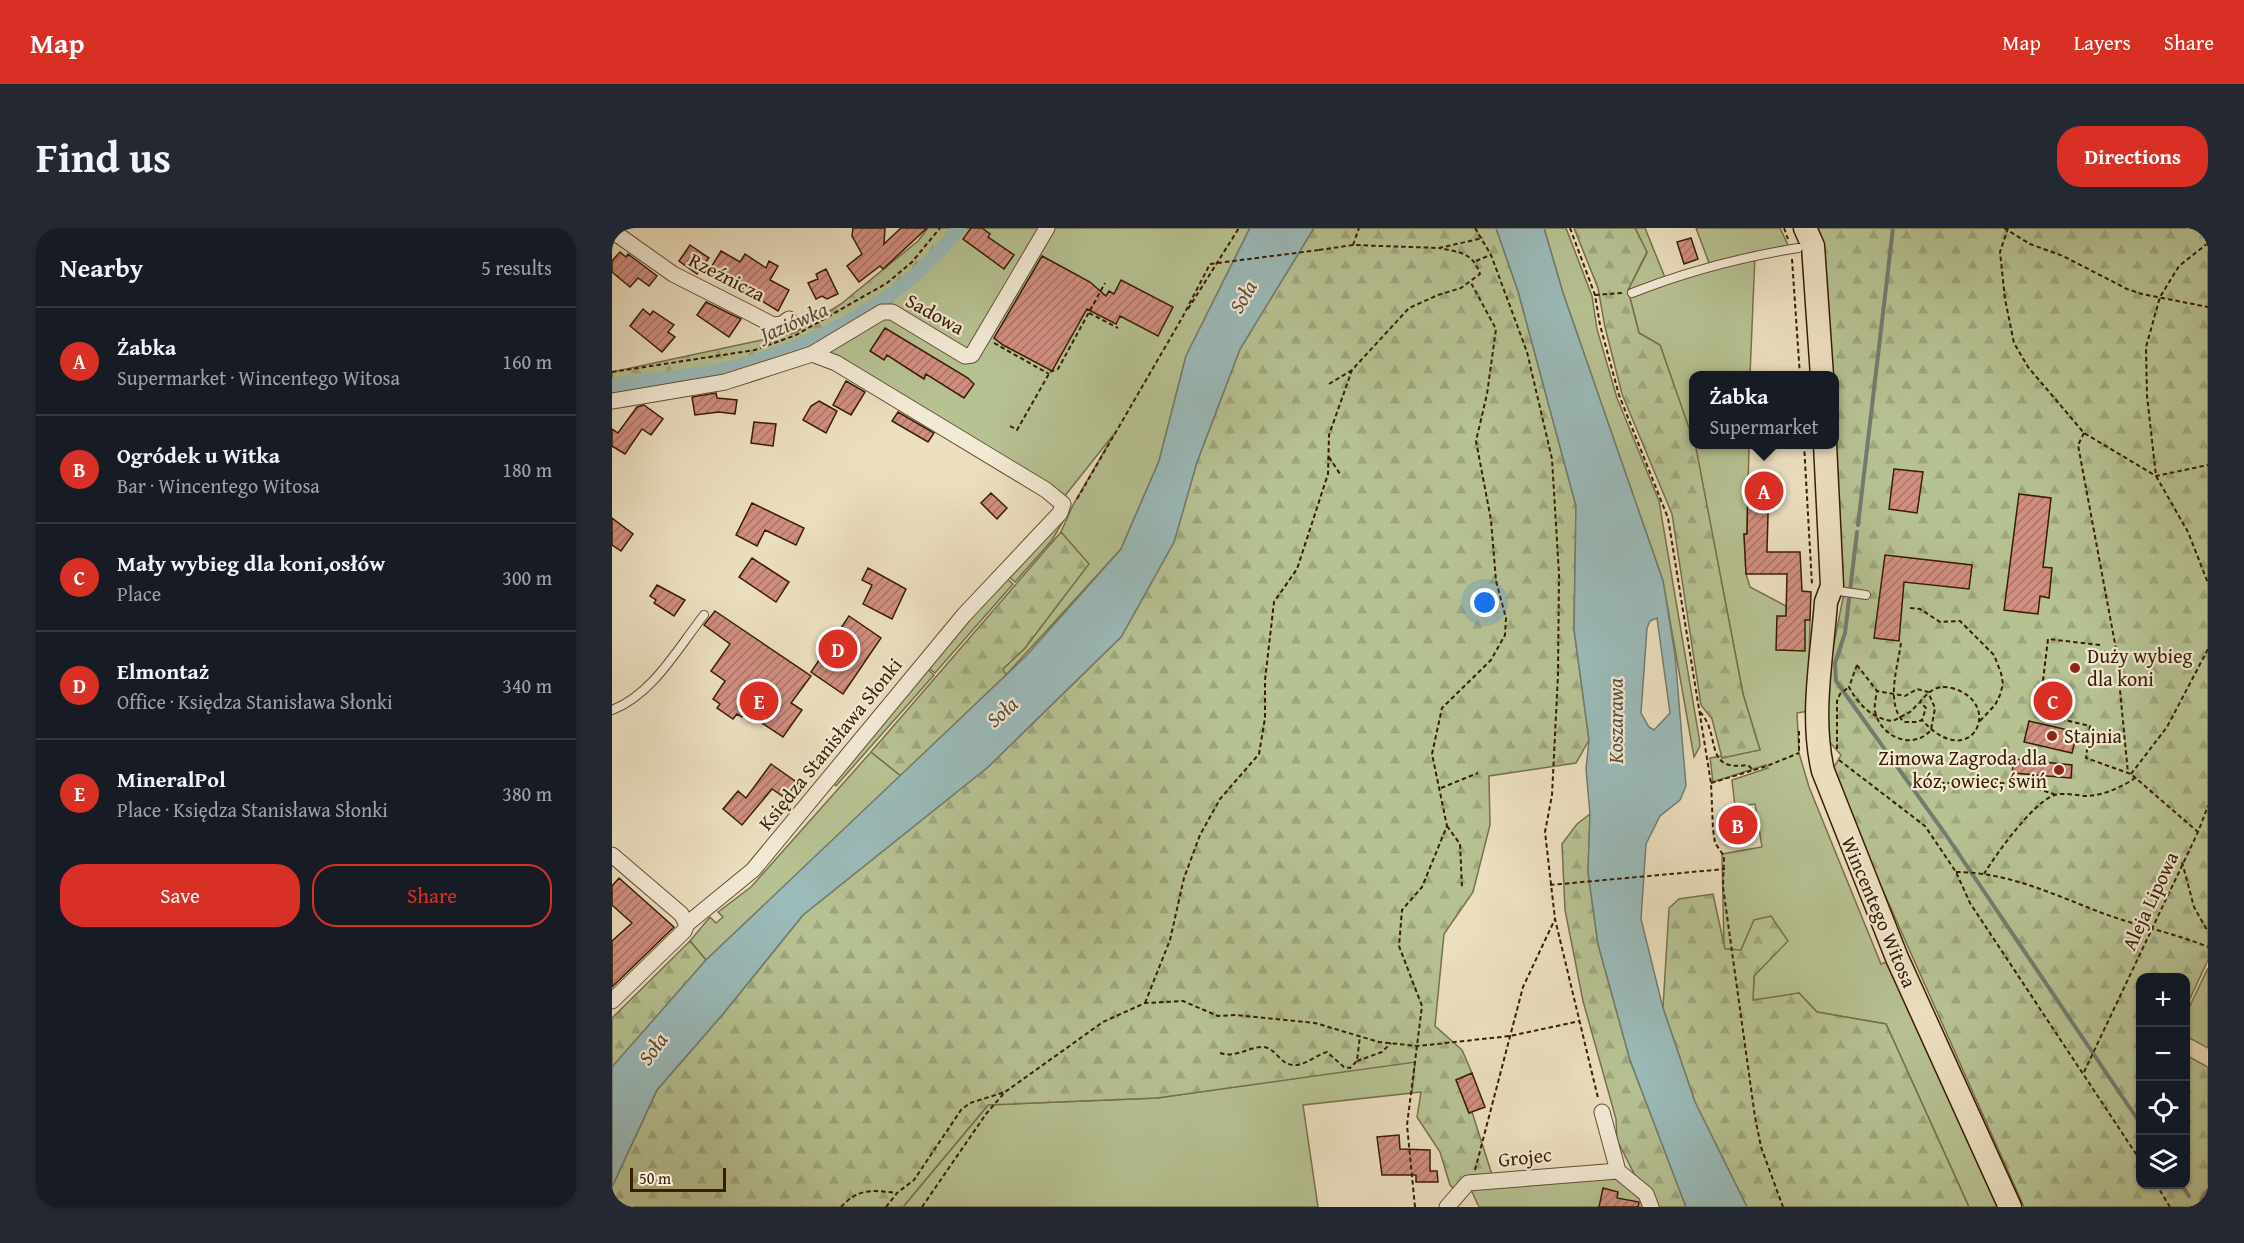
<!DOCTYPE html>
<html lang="en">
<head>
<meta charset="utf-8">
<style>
	body { margin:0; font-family:"Gentium Book Plus",serif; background:#242831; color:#f1f3f6 }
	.controls { position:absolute; right:18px; bottom:18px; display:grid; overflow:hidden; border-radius:12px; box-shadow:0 2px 4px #0004 }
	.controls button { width:54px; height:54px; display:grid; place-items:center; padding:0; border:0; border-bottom:2px solid #363941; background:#171b24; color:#f1f3f6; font:30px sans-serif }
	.scale { position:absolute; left:18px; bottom:15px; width:96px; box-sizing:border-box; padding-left:6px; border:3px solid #381d01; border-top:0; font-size:16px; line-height:21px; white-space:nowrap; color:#381d01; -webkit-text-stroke:4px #f3ead6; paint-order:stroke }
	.you { position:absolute; left:873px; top:375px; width:21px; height:21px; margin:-15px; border:4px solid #fff; border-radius:50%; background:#1a73e8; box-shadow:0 0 0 9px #1a73e833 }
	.badge { display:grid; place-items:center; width:39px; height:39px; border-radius:50%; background:#d93025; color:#fff; font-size:20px; font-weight:700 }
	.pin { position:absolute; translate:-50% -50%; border:3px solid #fff; box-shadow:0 2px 6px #0006 }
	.popup { position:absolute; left:1077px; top:143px; width:150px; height:78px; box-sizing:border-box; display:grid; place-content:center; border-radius:12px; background:#171b24; filter:drop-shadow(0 2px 4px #0005); font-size:20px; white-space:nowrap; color:#9ea1a6 }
	.popup b { font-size:22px; color:#f1f3f6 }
	.popup::after { content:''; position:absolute; left:50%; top:100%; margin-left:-12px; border:12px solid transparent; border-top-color:#171b24 }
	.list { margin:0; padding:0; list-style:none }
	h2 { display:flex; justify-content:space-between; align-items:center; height:78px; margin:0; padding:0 24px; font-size:26px }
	h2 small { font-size:20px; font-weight:400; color:#9ea1a6 }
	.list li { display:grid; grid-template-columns:39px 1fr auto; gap:18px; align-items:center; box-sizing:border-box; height:108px; padding:0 24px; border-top:2px solid #363941 }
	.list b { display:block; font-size:22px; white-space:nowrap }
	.list p { margin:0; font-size:20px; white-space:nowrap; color:#9ea1a6 }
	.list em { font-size:20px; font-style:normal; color:#9ea1a6 }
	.actions { display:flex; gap:12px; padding:18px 24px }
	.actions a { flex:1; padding:14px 0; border:2px solid #d93025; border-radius:24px; text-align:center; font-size:21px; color:#d93025 }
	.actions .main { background:#d93025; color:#fff }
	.icon { flex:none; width:33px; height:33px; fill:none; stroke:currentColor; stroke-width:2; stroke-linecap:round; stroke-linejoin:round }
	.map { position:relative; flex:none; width:1596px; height:979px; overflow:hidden; border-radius:24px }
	header { display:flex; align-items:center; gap:36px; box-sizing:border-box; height:84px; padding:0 30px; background:#d93025; color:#fff }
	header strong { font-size:28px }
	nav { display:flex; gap:33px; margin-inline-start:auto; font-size:21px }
	.intro { display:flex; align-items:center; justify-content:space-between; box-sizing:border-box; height:144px; padding:0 36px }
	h1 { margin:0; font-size:42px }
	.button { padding:15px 27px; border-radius:24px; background:#d93025; color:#fff; font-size:21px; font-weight:700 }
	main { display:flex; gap:36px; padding:0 36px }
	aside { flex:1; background:#171b24; border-radius:24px; box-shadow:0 2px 4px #0004 }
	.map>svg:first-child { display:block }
	.green { fill:#b7c293; stroke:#78704a; stroke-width:1.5 }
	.forest { fill:url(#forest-firs); stroke:#78704a; stroke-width:1.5 }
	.water { fill:#9bbbba; stroke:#737c70; stroke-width:1.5; fill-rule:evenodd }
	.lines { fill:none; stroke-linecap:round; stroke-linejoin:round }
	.stream { stroke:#737c70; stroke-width:4 }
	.canal { stroke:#9bbbba; stroke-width:14 }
	.building { fill:url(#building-hatch); stroke:#381d01; stroke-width:1.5 }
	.lane-casing { stroke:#654e31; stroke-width:10 }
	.street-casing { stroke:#654e31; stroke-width:17 }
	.primary-casing { stroke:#381d01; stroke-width:25 }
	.path { stroke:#381d01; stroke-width:2; stroke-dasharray:4.5 3; stroke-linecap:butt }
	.lane { stroke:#f3ead6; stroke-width:8 }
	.street { stroke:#f3ead6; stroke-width:15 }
	.primary { stroke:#ecdfc0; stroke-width:22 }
	.path-bridge { stroke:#381d01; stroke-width:2; stroke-dasharray:4.5 3; stroke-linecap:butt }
	.poi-dot { fill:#8f2418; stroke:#f3ead6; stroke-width:2 }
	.labels { text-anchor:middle; stroke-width:4.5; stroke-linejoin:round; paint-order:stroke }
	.street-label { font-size:20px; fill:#381d01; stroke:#f3ead6 }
	.poi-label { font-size:20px; fill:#381d01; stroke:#f3ead6; text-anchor:start }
	.water-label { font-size:21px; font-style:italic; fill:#564c38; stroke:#f3ead6 }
</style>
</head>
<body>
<header>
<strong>Map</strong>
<nav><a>Map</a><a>Layers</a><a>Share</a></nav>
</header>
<div class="intro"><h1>Find us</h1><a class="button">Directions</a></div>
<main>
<aside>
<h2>Nearby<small>5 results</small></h2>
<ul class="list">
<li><span class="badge">A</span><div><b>Żabka</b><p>Supermarket · Wincentego Witosa</p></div><em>160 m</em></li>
<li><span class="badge">B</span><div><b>Ogródek u Witka</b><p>Bar · Wincentego Witosa</p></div><em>180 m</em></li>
<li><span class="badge">C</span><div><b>Mały wybieg dla koni,osłów</b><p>Place</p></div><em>300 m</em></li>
<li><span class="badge">D</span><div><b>Elmontaż</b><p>Office · Księdza Stanisława Słonki</p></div><em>340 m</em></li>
<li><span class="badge">E</span><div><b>MineralPol</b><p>Place · Księdza Stanisława Słonki</p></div><em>380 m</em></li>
</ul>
<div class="actions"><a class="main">Save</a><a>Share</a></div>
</aside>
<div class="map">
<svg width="1596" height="979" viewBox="0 0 1596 979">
	<defs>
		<pattern id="forest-firs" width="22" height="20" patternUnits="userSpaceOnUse" patternTransform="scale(1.5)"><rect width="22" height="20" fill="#b7c293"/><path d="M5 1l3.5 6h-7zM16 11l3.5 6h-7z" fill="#9ea67d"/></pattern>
		<pattern id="building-hatch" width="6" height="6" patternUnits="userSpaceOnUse" patternTransform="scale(1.5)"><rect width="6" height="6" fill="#d18f82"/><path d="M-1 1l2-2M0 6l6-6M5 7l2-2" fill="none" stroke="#ab7468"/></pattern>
	</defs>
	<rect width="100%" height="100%" fill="#ecdfc0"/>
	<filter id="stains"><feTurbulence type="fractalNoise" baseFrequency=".00333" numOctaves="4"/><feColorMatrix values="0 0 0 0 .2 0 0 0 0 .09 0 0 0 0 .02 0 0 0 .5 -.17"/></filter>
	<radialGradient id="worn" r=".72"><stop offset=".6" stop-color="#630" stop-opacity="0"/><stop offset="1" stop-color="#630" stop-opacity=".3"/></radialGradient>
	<path class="green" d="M347,0H638L574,128L547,233L509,321L394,447L390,441L413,420L476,336L449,304L461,277L502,206L452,269L200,126L270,84Z
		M932,0H954L980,68L985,101L1005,170L1047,273L1087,509L1088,518L1082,529L1051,353L951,65Z
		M1023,0H1033L1054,52L1099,40L1084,0H1168L1177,19L1143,27L1138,147L1082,148L1081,213L1048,117L1027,105L1016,62L1035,25Z
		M1083,217H1137L1135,306H1132L1134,346L1138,359L1174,378V390L1198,392L1196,483L1185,485L1187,525L1197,559L1269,736L1277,733L1388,979H1357L1274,796L1205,784L1187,765L1141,773L1142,748L1175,713L1142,693L1129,722L1112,721L1110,626L1150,619L1143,576L1123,579L1120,552L1156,540L1154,537L1101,554L1098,530L1148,522L1131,466Z
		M453,290L440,312L403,354L395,347Z
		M393,349L401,356L323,445L314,438Z
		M313,439L322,447L224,558L220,554Z
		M259,524L289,548L94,732L78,713L98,689L104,695L111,689L106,684L139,659Z
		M1596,740V820L1574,808V786Z
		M804,833L800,865L691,877L706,979H291L376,877L545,870Z
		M1006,943L1039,979H867L856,955Z"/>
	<path class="forest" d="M316,0H347L270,84L200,126L0,173V144L182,105L229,76L306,13Z
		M702,0H884L906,63L964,278L962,401L977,512L964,535L877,548L878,597L861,664L832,706L823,798L850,822L860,845L844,852L857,885L860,884L882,953L846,965L838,957L828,924L805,889L809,864L800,865L803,834L545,870L376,877L291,979H0V959L45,862L111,786L191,687L376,539L509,409L562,314L585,234L628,121Z
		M962,0H1023L1035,24L1016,62L1027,105L1048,117L1084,220L1131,466L1148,522L1110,530L1100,491L1089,477L1060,286L1010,166L993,99L986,60Z
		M1206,0H1596V732L1574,779V750H1528V956H1574V827L1596,839V960L1588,972L1591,979H1412L1256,629L1221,541L1229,527L1215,511L1217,441L1231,370L1223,297L1222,148L1215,147Z
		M449,304L477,336L413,420L391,441L394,447L289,548L259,524Z
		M978,586L976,644L986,716L1018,832L1074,979H1039L1005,912L1004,891L971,773L953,682L950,616L965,596Z
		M1101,666L1113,721L1129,722L1142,692L1159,688L1176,713L1142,748L1141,772L1187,765L1205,784L1274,796L1357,979H1135L1083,874L1051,780L1057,680L1067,671Z
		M78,713L94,732L0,840V790Z"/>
	<path class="water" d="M638,0H702L628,121L585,234L562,314L509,409L376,539L191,687L111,786L45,862L0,959V839L94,732L414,428L509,321L547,233L574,128Z
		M884,0H932L951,65L1051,353L1063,427L1074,558L1068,572L1048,588L1034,616L1029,691L1051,780L1083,874L1135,979H1074L1018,832L986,716L976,644L978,586L974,541L977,512L962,401L964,278L906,63ZM1045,390L1058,485L1042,502L1037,499L1029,485L1035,400L1038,393Z"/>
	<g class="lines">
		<path class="stream" d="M1246,297L1281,0
			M1245,304L1233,405L1223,435L1224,453L1334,607L1528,895
			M1569,956L1577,968"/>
		<path class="canal" d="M0,157C41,151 86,148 126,138C210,115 294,70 347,0"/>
	</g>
	<path class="building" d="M241,0H273L272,16L289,0H315L271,41L268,38L247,54L235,38L250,26L240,8Z
		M359,0H370L378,6L376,9L402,27L392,41L351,11Z
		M1079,10L1086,31L1072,36L1065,14Z
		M78,17L97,30L85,46L67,33Z
		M109,23L128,34L133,26L154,40L157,33L166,38L158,52L177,62L166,83L98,41Z
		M8,24L14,29L16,26L45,48L37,58L26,50L18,59L0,44V33Z
		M430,28L478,54L494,68L497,63L502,66L509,52L561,79L546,108L508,88L504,96L475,81L440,143L391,117L382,110Z
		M214,41L226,66L215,71L210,68L204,71L196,55L206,51L204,46Z
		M94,74L129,91L117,109L85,87Z
		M31,81L38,87L41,83L62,97L56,104L63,109L50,124L18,98Z
		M273,100L356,150L362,156L352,170L314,146L312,151L275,127L272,132L258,123Z
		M234,153L253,164L239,187L221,177Z
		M104,165L105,170L125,172L123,186L107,184L83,187L80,169Z
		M207,173L225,183L214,205L191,192L199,178Z
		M32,177L51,191L39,207L30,201L13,226L0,218V201L6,205L25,179Z
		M286,184L322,205L316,214L280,193Z
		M142,194L164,196L161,218L139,215Z
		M1282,241L1311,244L1305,285L1277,281Z
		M1136,248H1157L1155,324H1188L1190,363L1199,364L1198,392H1193V423L1164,422L1165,388H1174L1175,346H1134L1132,306H1135Z
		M379,265L395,280L385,291L369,275Z
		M1407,266L1439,270L1431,339L1440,340L1437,370L1428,368L1426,386L1392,382Z
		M140,275L192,300L184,317L153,302L145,318L124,307Z
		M0,290L21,306L9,323L0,317Z
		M1273,327L1360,337L1357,361L1292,354L1287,413L1262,410Z
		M140,330L177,354L164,374L127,349Z
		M256,340L294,361L280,391L251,376L260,357L250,352Z
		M45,357L73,372L62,388L42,375L44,372L38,368Z
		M103,383L199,448L179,475L190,482L171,509L133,484L130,489L125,486L121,491L105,480L108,476L101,471L113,453L99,443L118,416L92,397Z
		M237,388L269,410L231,466L199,444Z
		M1417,493L1465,504L1460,525L1412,514Z
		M1402,531L1460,537L1459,550L1400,545Z
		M159,536L190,558L179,574L160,561L130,597L111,581L126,563L134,570Z
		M7,650L62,699L0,759V713L20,695L0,677V658Z
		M860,845L873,879L857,885L844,852Z
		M787,907L788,921L818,922V943H825L826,954H804V947H770L765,909Z
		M991,960L1006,964L1005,970L1027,974L1026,979H987Z"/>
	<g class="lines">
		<defs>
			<path id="lane" d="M1020,65C1073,44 1130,29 1186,20
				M1220,362L1254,367
				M0,482C41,466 66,420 92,387"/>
			<path id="street" d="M6,7L61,46L140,86L161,97L170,96L177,91
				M0,173L113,154L200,126
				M0,627L69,686L75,696
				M0,773L72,703L75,696L141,642L352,387L448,285L451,276L434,262L224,135L200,126L270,84H280L353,128L360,127L435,0
				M990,884L1006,943L1034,966L1039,979
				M835,979L856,955L1006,943"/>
			<path id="primary" d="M1193,0L1201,18L1210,148
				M1213,216L1220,358L1214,374C1210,429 1198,489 1211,543L1285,730L1398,979"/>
		</defs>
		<use href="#lane" class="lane-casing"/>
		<use href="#street" class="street-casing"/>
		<use href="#primary" class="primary-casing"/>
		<path class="path" d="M863,0L879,27L915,124L940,231L947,346L946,447L940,567L933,604L943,691L986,870
			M958,0L983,67L988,97L1007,167L1056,290L1099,555L1101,601L1103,615L1112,628L1111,659L1143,889L1149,919L1171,979
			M1172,0L1176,11
			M1392,0L1418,16L1451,28L1515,61L1530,66L1596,79
			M1396,0L1388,24L1393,71L1402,115L1416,139L1472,205L1544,248L1596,237
			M1596,15L1567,38L1548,69L1534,119L1535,168L1544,248L1576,304L1596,355
			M741,17L747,0
			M707,22L741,17L827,20L871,10
			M1180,31L1188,148
			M864,33L878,27
			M983,67L1010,65
			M576,81L627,0
			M477,85L506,100
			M382,115L437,146
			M0,144L143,122L184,107L275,55L300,34L328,0
			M717,156L740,142
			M398,198L405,202L438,144L446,141L493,55
			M1472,205L1466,217L1504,421L1516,545
			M1192,216L1200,357
			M717,229L728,246
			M465,271L570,90L598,36
			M1298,380L1308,381L1328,394L1348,393L1382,427L1389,445L1391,456L1388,467L1383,477L1367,494
			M1289,415C1286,438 1273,476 1292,494H1305L1310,492L1314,480L1308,474C1316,464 1325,456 1340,460C1394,475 1359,547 1310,492
			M1488,417L1436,411L1427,486L1478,498L1474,530L1519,546L1586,604
			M1245,437L1265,463C1264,469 1262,477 1263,483C1268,509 1301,523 1319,502L1323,480L1316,464L1305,461L1293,468L1265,463
			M1245,437L1237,459C1246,476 1260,491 1281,493L1298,484L1307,475
			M1088,484C1110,507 1090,544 1136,537L1142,543
			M1187,503V525
			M1225,521V473L1228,466L1237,459
			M1227,532L1313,598L1344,644L1358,675L1528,932
			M1519,546L1555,499L1596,421
			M1099,555L1155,538L1187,525
			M1313,556C1358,554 1400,550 1444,567
			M829,560L866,545
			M835,598L848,616L850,660
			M1570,634L1582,679L1596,704
			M1344,644C1396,644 1443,667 1490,685C1525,698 1562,705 1596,719
			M1372,646C1384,626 1422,573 1443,567C1453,564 1466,568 1476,568C1492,567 1510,559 1523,550
			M938,657L1113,641
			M533,775L558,712L572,650L588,607L608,571L647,526L653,490V452L662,374L685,341L716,246L717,207L740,142L797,80L826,67L849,60L868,46C861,24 846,24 827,20
			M608,825C623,830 635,820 649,819C665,818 667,839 685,837C696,835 705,827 715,824L732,839L738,840L745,833L748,808
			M745,833L770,824L779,815
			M1472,844L1586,604L1596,578
			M863,942L911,759L943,691
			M1544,956L1558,979
			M229,979C246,960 261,962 285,965
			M274,979L285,965L302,952L349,882L358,875L393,864
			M310,979L374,886L393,864L491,794L533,775L571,773L606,788L623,787L703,795L767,814L806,818L898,808L968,793
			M803,979L795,897L810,778L787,718L790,682L810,659L835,598L820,526L830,480L879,432L893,407L894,390L884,353L879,292L864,213L875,166L884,101L859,55"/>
		<use href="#lane" class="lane"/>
		<use href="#street" class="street"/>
		<use href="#primary" class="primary"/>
		<path class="path-bridge" d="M598,36L707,22"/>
	</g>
	<g class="poi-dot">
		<circle cx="1463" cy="440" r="6"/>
		<circle cx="1440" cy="508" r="6"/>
		<circle cx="1447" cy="542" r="6"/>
	</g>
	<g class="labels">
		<g class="street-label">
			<text transform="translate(115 49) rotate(27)" y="7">Rzeźnicza</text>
			<text transform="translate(323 86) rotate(29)" y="7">Sadowa</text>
			<text transform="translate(218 516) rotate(-51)" y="7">Księdza Stanisława Słonki</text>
			<text transform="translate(1538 673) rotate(-65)" y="7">Aleja Lipowa</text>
			<text transform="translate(1267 684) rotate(67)" y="7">Wincentego Witosa</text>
			<text transform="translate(913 929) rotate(-6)" y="7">Grojec</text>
		</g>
		<g class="poi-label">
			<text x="1475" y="435">Duży wybieg<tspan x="1475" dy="23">dla koni</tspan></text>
			<text x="1452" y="515">Stajnia</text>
			<text x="1435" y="537" text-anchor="end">Zimowa Zagroda dla<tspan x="1435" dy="23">kóz, owiec, świń</tspan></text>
		</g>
		<g class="water-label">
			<text transform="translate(631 69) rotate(-60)" y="7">Soła</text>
			<text transform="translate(182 94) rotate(-23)" y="7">Jaziówka</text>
			<text transform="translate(390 484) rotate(-42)" y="7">Soła</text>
			<text transform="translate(1004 493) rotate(-90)" y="7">Koszarawa</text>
			<text transform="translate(41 821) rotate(-54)" y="7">Soła</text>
		</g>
	</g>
	<rect width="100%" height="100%" filter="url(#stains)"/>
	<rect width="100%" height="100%" fill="url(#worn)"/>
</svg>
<div class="controls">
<button>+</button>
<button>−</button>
<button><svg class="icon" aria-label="locate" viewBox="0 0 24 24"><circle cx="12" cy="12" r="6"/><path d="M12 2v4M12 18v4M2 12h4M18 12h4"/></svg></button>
<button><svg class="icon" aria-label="layers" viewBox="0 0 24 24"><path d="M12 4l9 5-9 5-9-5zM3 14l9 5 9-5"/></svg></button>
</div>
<div class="scale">50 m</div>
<div class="you"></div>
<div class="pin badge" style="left:1152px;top:263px">A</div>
<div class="popup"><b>Żabka</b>Supermarket</div>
<div class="pin badge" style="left:1126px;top:597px">B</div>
<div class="pin badge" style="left:1441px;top:473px">C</div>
<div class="pin badge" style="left:226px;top:421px">D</div>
<div class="pin badge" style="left:147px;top:473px">E</div>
</div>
</main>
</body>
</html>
